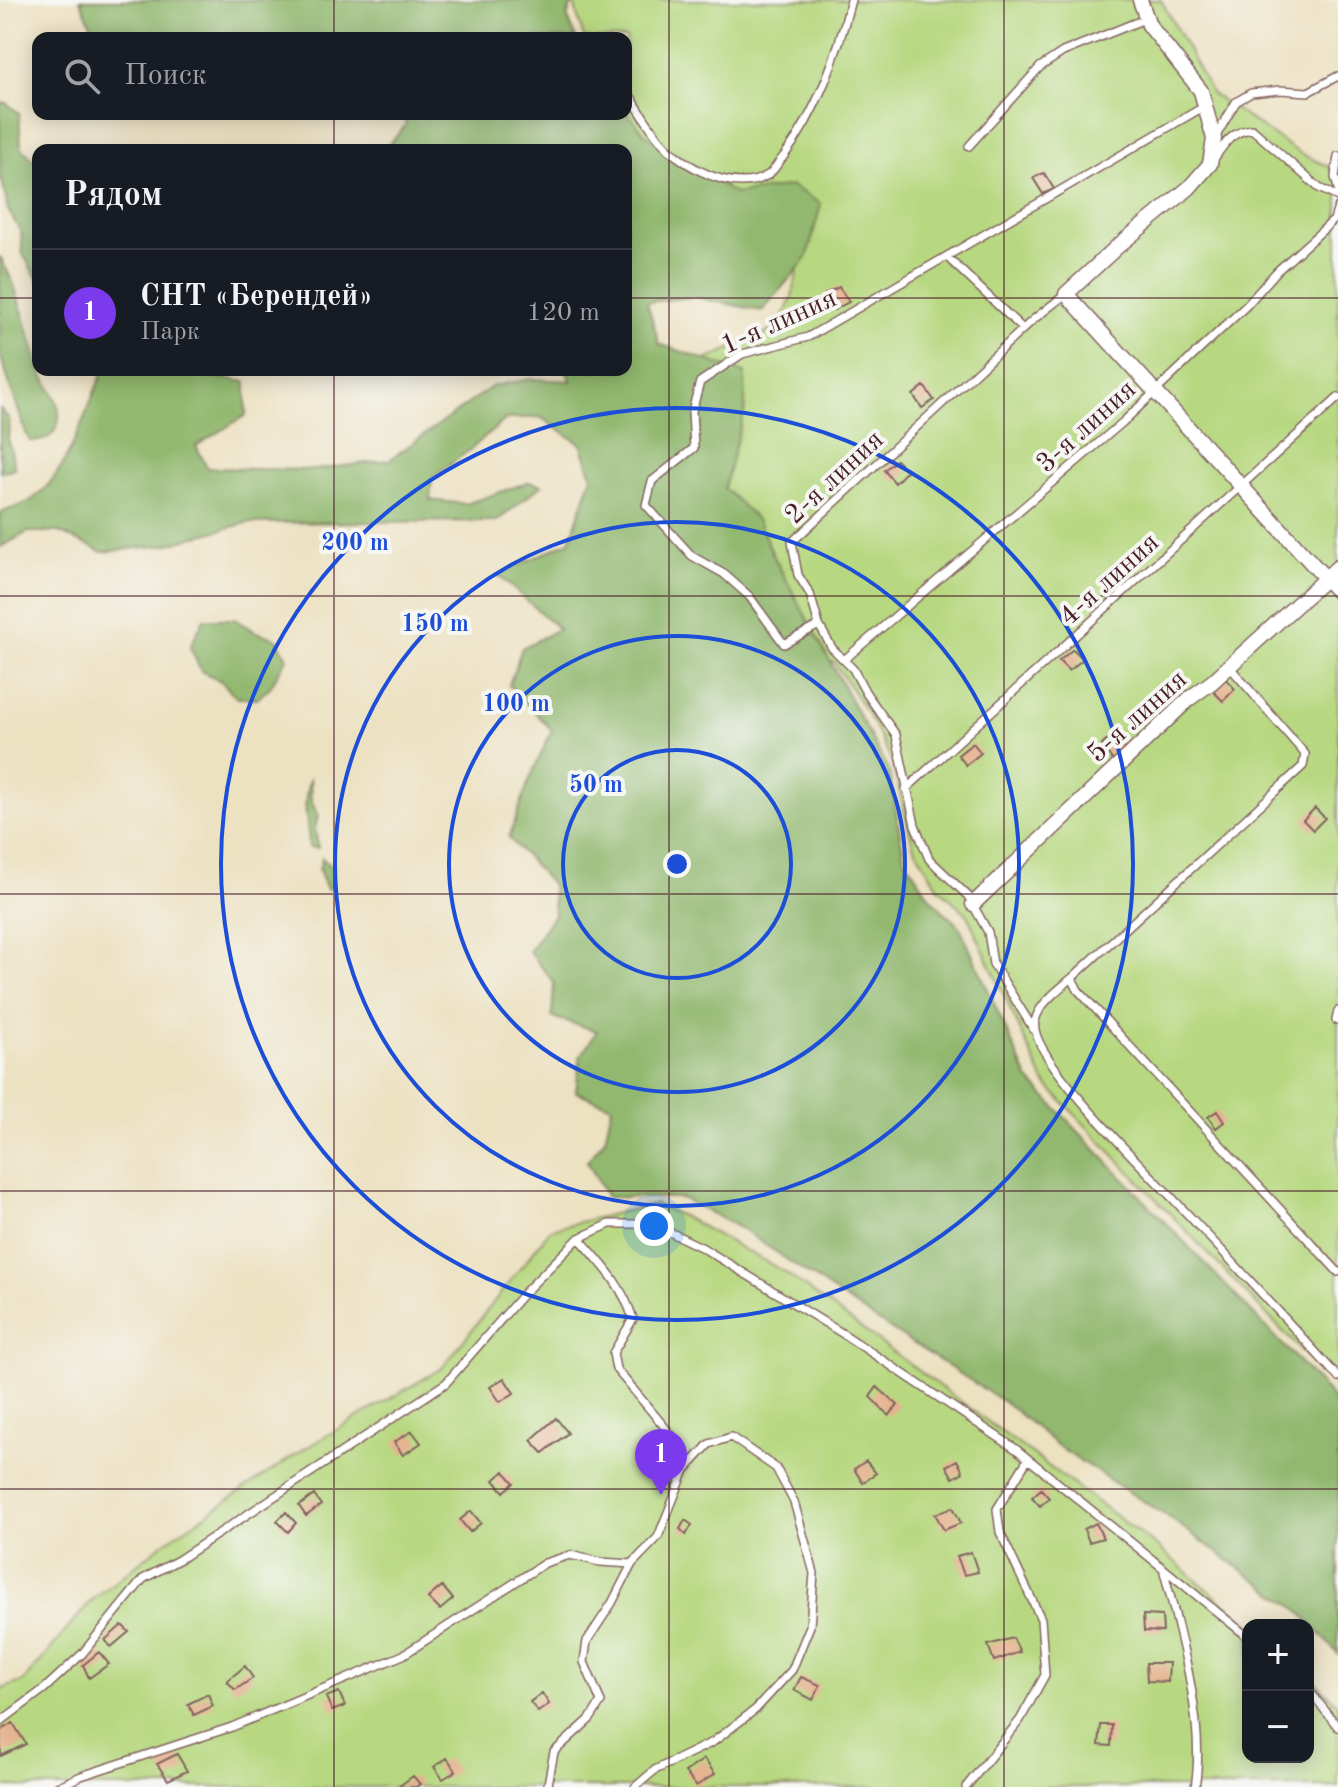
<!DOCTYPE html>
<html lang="ru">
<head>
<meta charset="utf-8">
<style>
	body { margin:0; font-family:"Old Standard TT",serif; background:#20242c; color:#f1f3f6 }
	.controls { position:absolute; right:24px; bottom:24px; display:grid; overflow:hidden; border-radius:16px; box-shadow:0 4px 20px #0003 }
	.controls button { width:72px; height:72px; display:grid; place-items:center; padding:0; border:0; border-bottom:2px solid #363941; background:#171b24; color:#f1f3f6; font:40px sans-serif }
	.you { position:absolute; left:654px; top:1226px; width:28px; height:28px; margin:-20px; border:6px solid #fff; border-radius:50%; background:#1a73e8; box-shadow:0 0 0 12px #1a73e833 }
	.badge { display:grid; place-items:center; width:52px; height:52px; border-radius:50%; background:#7c3aed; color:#fff; font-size:26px; font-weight:700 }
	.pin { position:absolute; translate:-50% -66px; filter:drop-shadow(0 2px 4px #0008) }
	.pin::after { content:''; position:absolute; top:42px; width:28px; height:24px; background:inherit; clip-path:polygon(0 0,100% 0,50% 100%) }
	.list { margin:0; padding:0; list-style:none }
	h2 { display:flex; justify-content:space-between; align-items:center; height:104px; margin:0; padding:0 32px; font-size:34px }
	h2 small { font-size:26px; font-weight:400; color:#9ea1a6 }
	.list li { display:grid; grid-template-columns:52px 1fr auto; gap:24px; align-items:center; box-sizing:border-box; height:128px; padding:0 32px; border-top:2px solid #363941 }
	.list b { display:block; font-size:30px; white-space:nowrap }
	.list p { margin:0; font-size:26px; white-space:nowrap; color:#9ea1a6 }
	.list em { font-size:26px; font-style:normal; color:#9ea1a6 }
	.icon { flex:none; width:44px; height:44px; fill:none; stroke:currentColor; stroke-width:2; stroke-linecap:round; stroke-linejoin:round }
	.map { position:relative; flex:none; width:1338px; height:1787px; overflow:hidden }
	.search { position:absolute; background:#171b24; box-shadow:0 4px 20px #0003; left:32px; top:32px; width:600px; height:88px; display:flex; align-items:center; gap:20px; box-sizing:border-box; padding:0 28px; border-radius:16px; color:#9ea1a6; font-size:30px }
	.panel { position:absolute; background:#171b24; box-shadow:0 4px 20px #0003; left:32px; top:144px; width:600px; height:232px; border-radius:16px }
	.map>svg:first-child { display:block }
	.green { fill:#b7d880; stroke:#807c56; stroke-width:2 }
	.forest { fill:#91b86e; stroke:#6e6c4c; stroke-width:2 }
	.building { fill:#e5b390 }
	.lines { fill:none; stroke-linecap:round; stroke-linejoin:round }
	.service-casing { stroke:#836360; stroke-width:10 }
	.minor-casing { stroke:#836360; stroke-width:17 }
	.service { stroke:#fff; stroke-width:7 }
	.minor { stroke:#fff; stroke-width:14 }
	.grid { fill:none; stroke:#4a1f2b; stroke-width:2; stroke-opacity:0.55 }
	.ring { fill:none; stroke:#1d4ed8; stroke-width:4 }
	.labels { text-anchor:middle; stroke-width:8; stroke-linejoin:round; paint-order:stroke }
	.street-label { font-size:28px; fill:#4a1f2b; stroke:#f6f6f2 }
	.centre { fill:#1d4ed8; stroke:#f6f6f2; stroke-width:4 }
	.ring-label { font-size:24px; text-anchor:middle; font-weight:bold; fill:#1d4ed8; stroke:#f6f6f2; stroke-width:8; stroke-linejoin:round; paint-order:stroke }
</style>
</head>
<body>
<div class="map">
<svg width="1338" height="1787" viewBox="0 0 1338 1787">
	<rect width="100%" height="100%" fill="#f6f6f2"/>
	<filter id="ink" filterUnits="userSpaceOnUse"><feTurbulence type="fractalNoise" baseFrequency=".0125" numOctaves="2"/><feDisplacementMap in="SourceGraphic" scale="16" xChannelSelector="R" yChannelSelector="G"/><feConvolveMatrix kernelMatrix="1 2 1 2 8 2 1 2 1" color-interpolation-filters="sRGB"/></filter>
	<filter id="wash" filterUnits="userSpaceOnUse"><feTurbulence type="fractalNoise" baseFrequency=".006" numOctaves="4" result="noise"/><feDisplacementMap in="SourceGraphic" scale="32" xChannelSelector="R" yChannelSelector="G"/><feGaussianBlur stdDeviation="1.8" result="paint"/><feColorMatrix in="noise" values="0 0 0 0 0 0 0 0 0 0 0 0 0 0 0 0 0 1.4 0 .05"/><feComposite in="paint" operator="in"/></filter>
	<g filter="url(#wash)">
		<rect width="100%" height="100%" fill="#ece1c1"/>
		<path class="green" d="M573,0H1161L1212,94L1301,154L1338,171V1389L1044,1082L967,914L938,887L913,845L891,759L868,714L834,662L786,659L739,604L703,361L778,328L792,297L802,250L652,166L626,114V38H584Z
			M655,1204L688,1219L783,1271L1154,1544L1250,1625L1248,1757H1308V1674L1338,1705V1787H0V1690L24,1681L91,1601L165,1542L304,1449L442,1368L551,1229Z"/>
		<path class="forest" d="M80,0H574L567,16L576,38H97Z
			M0,102L6,103L19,113L21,147L38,165V280L23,254L21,232L8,210L3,184L0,178Z
			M626,111L645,134L735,194L792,186L821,204L807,258L762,311L695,297L647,302L659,344L745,373V409L724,488L758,521L774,557L889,771L904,857L931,899L960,927L1028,1079L1328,1392L1338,1410V1654L1301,1612L1171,1519L1063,1450L1007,1404L870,1316L742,1229L682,1198L607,1197L587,1161L605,1139L612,1106L576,1092L580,1057L597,1031L552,1017L554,983L529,951L554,915L552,885L509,838L529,781L552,730L509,685L522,648L559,629L498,575L570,541L592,476L581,444L540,417L506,419L471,449L432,478L430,500L466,504L529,482L542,485L497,521L246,523L165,545L102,552L59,532H28L0,547V513C9,509 21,506 30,501C69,476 85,410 104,370L188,372L246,382V415L196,446L207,468L315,470L389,460L493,386L531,379L571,381L566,370H626V150H384L406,125L403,114H626Z
			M0,256L14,285L38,362V370H40C50,390 68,409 54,432C48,440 40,442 30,441L26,433L0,355Z
			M0,409L9,419L8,439L15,468L0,472Z
			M204,619H234L256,632L277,639L287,658L270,687L258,698H237L221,681L201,671L190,647Z
			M310,778L311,800L318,815L315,829L318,848L309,847C308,818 301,807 310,778Z
			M322,858L331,867L332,886L327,889L319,870Z"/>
		<g id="blocks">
			<path class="building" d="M1044,173L1054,189L1043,194L1033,178Z
				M839,287L849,302L834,310L825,294Z
				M924,386L934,400L922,408L913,395Z
				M896,460L907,471L895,483L884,470Z
				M1073,649L1083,659L1069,671L1059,661Z
				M1226,679L1235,689L1223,701L1213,691Z
				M1114,734L1126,750L1113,761L1102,745Z
				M973,743L981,753L966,765L958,755Z
				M1315,808L1325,818L1313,830L1303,820Z
				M1217,1111L1224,1122L1216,1128L1208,1117Z
				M504,1378L514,1393L500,1402L490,1387Z
				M877,1387L898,1405L889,1416L870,1397Z
				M556,1418L568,1433L543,1453L531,1440Z
				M412,1431L421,1443L403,1455L394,1442Z
				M957,1460L963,1472L953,1478L946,1466Z
				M866,1461L876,1473L863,1483L854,1469Z
				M504,1471L514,1483L504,1492L494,1480Z
				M1041,1489L1049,1498L1040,1506L1032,1497Z
				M314,1495L321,1505L306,1516L299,1506Z
				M953,1507L961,1523L944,1530L935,1514Z
				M471,1511L481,1523L470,1532L460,1520Z
				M286,1512L296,1523L288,1532L277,1521Z
				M685,1520L692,1525L686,1535L680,1529Z
				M1096,1523L1103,1538L1089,1542L1084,1529Z
				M971,1552L978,1572L964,1575L957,1556Z
				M442,1586L453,1599L440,1610L428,1598Z
				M1143,1615L1162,1616L1163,1632L1144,1631Z
				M122,1625L129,1632L111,1647L105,1640Z
				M1013,1638L1020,1652L994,1661L988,1645Z
				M99,1652L109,1664L89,1678L83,1665Z
				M1146,1663H1169L1168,1682L1147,1681Z
				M245,1666L253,1678L235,1690L227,1681Z
				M801,1677L820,1685L813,1700L794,1690Z
				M339,1692L345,1706L332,1711L326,1697Z
				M542,1693L549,1704L538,1712L530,1702Z
				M208,1694L213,1706L194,1715L188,1704Z
				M13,1723L26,1744L1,1756L0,1731Z
				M1101,1725H1112L1111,1746L1099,1745Z
				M177,1754L187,1771L168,1780L157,1764Z
				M447,1758L456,1771L443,1779L434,1767Z
				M704,1759L715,1774L696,1786L685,1772Z
				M413,1776L420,1784L416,1787H398Z"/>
		</g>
	</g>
	<g filter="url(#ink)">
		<use href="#blocks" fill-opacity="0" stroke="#836360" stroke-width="2"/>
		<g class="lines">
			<defs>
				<path id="service" d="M626,89C639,109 658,144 678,157C702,175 740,192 768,175C774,171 779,161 784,156C818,111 837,55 851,0
					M1215,138L1236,102L1251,93L1280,90L1308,92L1338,76
					M969,146L1040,67L1063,52L1147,18
					M1338,156L1335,177L1338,189
					M1214,159C1225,143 1232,131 1252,129L1319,188L1338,197
					M947,257L1023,329
					M819,625L784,644L749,596L724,574L692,556L646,505L652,481L694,448L692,411L700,382L742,354L808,337L1205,106
					M844,660L1123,422L1247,305L1277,271L1334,220L1338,207
					M1229,666L1305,754L1303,766L1072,978L1078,990L1338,1272
					M906,789L1338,398
					M1072,978C1058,990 1031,1009 1035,1030C1042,1069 1146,1170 1177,1203C1231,1260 1285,1318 1338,1377
					M1336,1020L1338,1011
					M1034,1030L993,964L988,932L968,896L929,859L915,825L896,735L866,693L853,669L832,648L819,625L810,594L798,575L792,542L1034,319L1066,294
					M1164,1572C1180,1633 1206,1725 1195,1787
					M1308,1689L1338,1727
					M0,1722L44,1689L82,1654L143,1579L180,1559L446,1383L524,1293L579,1238L610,1224H653L703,1248L845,1335L1016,1449L1248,1637
					M57,1787L81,1776L232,1727L403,1655L545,1563L570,1555L600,1562L632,1564
					M550,1787L548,1784L554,1752L590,1719L601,1702L584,1662L587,1641L612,1603L632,1564L658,1537L685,1470L683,1449L616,1369L613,1353L633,1319C623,1286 602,1264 579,1238
					M635,1787L655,1770L713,1742L756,1709L792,1670L810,1626L814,1573L794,1502L776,1468L731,1437L709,1444L685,1470
					M966,1787L1020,1720L1045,1675L1041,1619L1000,1532L997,1509L1028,1459"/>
				<path id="minor" d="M1140,0L1149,25L1201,91L1214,139L1210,164L1189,188L1118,246L1066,294L1338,592
					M973,904L1190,698L1212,682L1338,567"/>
			</defs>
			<use href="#service" class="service-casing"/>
			<use href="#minor" class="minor-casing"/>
			<use href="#service" class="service"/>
			<use href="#minor" class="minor"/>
		</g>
	</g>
	<path class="grid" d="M334,0V38M669,0V1787M1004,0V1787M334,114V150M0,298H38M626,298H1338M334,370V1787M0,596H1338M0,894H1338M0,1191H1338M0,1489H1338"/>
	<g class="ring">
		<circle cx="677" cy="864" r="114"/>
		<circle cx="677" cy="864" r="228"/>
		<circle cx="677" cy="864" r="342"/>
		<circle cx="677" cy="864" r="456"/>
	</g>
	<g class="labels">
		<g class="street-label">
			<text transform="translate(778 320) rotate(-24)" y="10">1-я линия</text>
			<text transform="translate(1085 425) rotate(-42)" y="10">3-я линия</text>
			<text transform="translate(833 476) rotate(-43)" y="10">2-я линия</text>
			<text transform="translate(1108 578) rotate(-42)" y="10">4-я линия</text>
			<text transform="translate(1136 715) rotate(-42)" y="10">5-я линия</text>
		</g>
	</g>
	<circle cx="677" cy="864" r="12" class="centre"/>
	<g class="ring-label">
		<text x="355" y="550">200 m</text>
		<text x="435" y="631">150 m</text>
		<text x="516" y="711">100 m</text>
		<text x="596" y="792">50 m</text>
	</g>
</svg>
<div class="controls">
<button>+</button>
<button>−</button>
</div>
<div class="you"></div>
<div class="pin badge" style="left:661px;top:1495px">1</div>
<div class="search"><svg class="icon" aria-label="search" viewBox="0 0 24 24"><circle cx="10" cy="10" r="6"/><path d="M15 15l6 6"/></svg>Поиск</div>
<section class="panel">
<h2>Рядом<small></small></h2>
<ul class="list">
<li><span class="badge">1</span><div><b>СНТ «Берендей»</b><p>Парк</p></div><em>120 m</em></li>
</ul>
</section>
</div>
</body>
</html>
